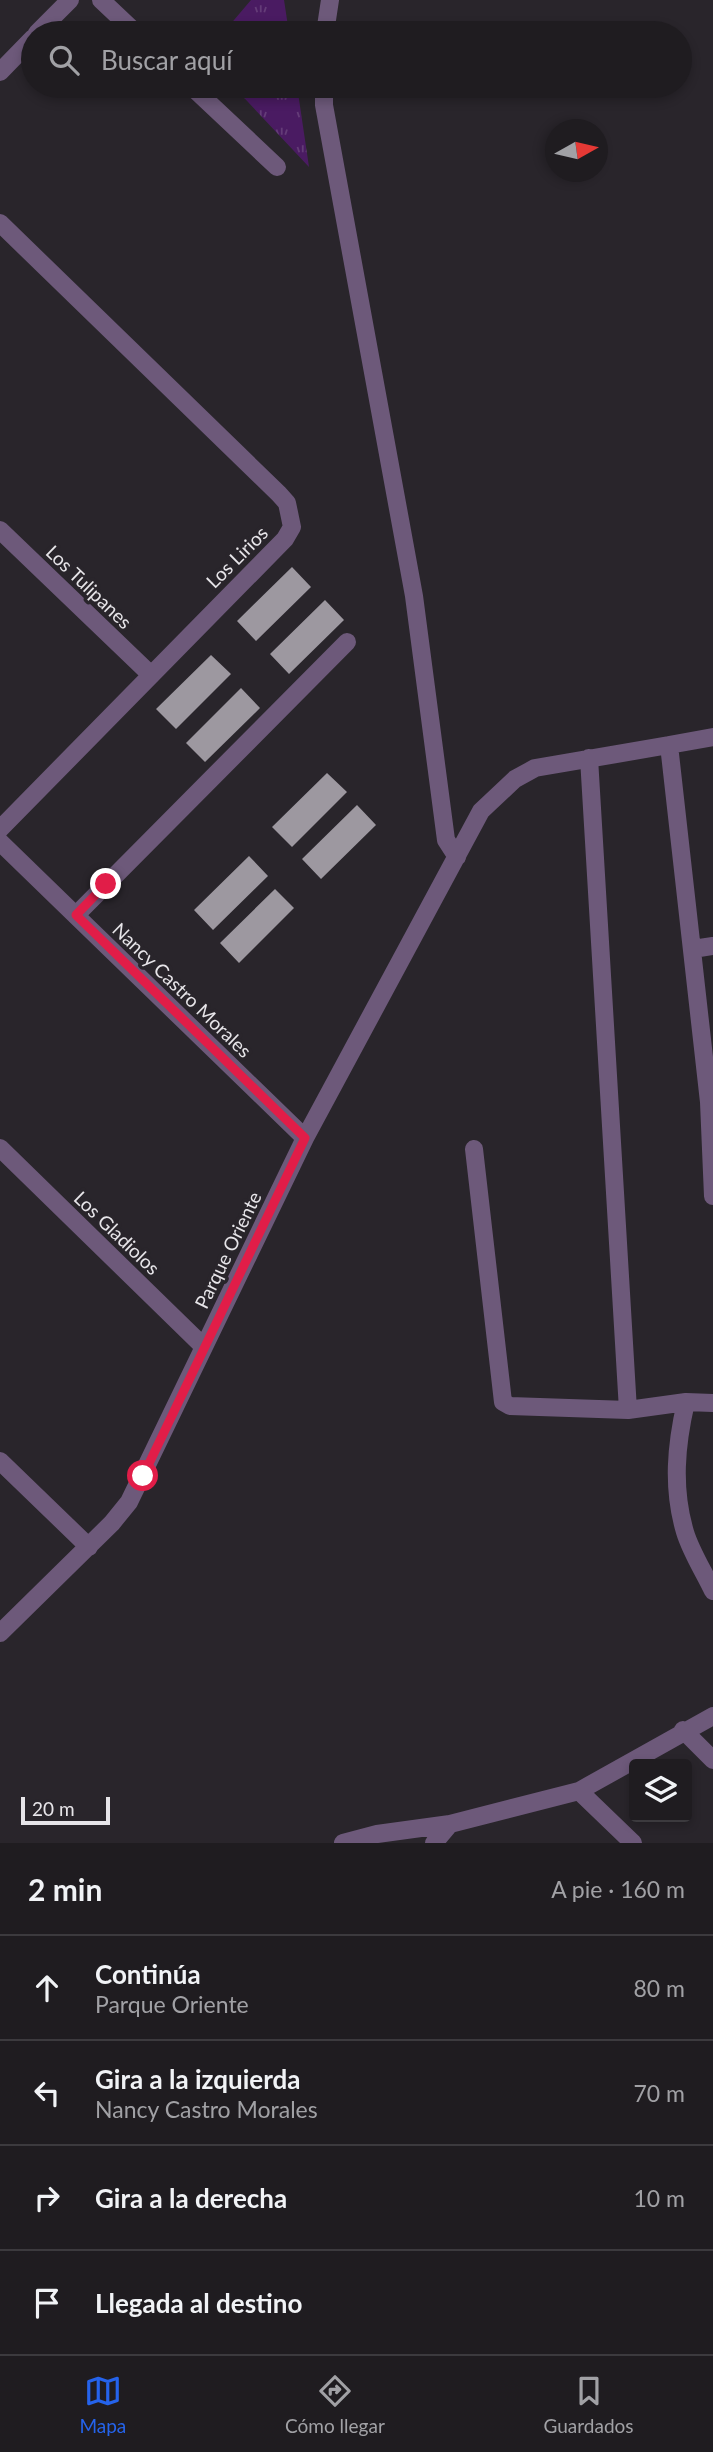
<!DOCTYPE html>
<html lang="es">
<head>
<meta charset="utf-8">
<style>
	body { margin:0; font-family:Lato,sans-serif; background:#2c292d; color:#f1f3f6 }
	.controls { position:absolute; right:21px; bottom:21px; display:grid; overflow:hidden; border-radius:7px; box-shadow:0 4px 10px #0003 }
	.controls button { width:63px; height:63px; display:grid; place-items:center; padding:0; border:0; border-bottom:2px solid #3c3a3e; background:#1f1c20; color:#f1f3f6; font:35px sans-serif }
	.compass { position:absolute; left:545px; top:119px; width:63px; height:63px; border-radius:50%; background:#1f1c20; box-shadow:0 4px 10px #0003; rotate:82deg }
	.scale { position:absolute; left:21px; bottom:18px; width:89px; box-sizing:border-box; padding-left:7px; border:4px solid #e7e5e9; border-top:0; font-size:19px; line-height:24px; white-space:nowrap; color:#e7e5e9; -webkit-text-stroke:5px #29252b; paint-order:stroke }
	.stop { position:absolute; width:21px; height:21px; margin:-16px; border:5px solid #e11d48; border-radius:50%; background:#fff }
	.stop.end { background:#e11d48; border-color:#fff; box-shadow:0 2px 7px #0008 }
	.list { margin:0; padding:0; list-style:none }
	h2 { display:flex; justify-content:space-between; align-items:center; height:91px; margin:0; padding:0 28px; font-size:30px }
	h2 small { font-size:23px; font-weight:400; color:#a1a1a5 }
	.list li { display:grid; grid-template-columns:46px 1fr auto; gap:21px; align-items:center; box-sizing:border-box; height:105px; padding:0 28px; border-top:2px solid #3c3a3e }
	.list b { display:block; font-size:26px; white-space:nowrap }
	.list p { margin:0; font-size:23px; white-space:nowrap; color:#a1a1a5 }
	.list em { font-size:23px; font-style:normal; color:#a1a1a5 }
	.icon { flex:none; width:38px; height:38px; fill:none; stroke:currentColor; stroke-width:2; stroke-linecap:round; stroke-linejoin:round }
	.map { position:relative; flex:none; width:713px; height:1843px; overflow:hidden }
	.search { position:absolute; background:#1f1c20; box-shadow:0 4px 10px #0003; left:21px; right:21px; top:21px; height:77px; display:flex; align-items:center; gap:18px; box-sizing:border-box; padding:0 24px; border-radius:38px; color:#a1a1a5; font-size:26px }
	.sheet { height:511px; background:#1f1c20 }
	nav { display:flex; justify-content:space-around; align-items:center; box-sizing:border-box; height:98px; border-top:2px solid #3c3a3e; background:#1f1c20; font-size:19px; color:#a1a1a5 }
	nav a { display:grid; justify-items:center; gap:4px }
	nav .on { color:#2563eb }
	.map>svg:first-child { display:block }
	.grass { fill:url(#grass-tufts) }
	.building { fill:#9d98a0 }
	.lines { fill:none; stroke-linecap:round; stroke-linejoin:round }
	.service { stroke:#6d597a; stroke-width:18 }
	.minor { stroke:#6d597a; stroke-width:18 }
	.tertiary { stroke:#6d597a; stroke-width:18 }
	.route { stroke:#e11d48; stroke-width:9 }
	.labels { text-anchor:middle; stroke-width:7; stroke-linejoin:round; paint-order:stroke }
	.street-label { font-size:19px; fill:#e7e5e9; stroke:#29252b }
</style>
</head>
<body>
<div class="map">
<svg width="713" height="1843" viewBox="0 0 713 1843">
	<defs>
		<pattern id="grass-tufts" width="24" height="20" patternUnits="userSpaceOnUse" patternTransform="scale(1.75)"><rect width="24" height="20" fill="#4a1b62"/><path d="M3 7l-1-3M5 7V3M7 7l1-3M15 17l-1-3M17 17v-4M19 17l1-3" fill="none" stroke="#643c78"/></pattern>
	</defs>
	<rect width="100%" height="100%" fill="#29252b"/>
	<path class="grass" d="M251,0H284L289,33H223Z
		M233,86H297L309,167Z"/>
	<path class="building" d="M292,567L311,587L256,641L237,621Z
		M325,600L344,620L289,674L270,654Z
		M211,655L231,674L176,729L156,709Z
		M241,688L260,708L205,762L186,743Z
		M327,773L347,792L292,847L272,827Z
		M357,805L376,825L321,879L302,859Z
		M249,856L268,876L213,930L194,910Z
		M275,889L294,908L239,963L220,943Z"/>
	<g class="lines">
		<path class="service" d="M76,915L347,642"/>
		<path class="minor" d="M101,0L136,33
			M325,33L330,0
			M191,86L277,167
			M324,86V105L414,596L446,840L457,857
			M0,223L279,494L287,503L292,527L285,539L0,829
			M0,530L150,674
			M669,745L713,737
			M589,758L628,1410
			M0,842L305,1138
			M693,949L713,946
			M0,1148L204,1347
			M474,1149L503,1402L510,1406L628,1410L686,1402L713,1403
			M686,1402C676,1445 672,1488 685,1532C691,1552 704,1572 713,1591
			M0,1461L89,1547
			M0,1633L112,1523L129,1502L305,1138L481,811L515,779L535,768L669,745L709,1102L713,1196
			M683,1730L713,1760
			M579,1791L633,1843
			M343,1843L377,1834L450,1824L579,1791L713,1716
			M434,1843L450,1824"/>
		<path class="tertiary" d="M37,33L70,0
			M0,72L33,38"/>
	</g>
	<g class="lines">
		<path class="route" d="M106,884L76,915L305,1138L143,1476"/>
	</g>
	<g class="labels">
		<g class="street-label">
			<text transform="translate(237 557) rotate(-45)" y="7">Los Lirios</text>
			<text transform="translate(89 587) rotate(44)" y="7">Los Tulipanes</text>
			<text transform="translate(182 990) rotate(44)" y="7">Nancy Castro Morales</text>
			<text transform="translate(117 1233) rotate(44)" y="7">Los Gladiolos</text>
			<text transform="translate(228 1250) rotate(-64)" y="7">Parque Oriente</text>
		</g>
	</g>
</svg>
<div class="controls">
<button><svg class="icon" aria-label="layers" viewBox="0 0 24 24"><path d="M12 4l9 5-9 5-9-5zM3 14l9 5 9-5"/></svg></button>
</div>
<svg class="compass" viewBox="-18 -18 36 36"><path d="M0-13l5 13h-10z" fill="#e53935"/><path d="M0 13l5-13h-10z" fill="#a1a1a5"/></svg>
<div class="scale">20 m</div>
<div class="stop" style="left:143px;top:1476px"></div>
<div class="stop end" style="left:106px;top:884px"></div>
<div class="search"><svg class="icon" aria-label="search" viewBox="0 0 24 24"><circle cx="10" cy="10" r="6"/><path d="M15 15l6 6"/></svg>Buscar aquí</div>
</div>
<section class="sheet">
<h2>2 min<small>A pie · 160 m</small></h2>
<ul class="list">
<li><svg class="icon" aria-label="ahead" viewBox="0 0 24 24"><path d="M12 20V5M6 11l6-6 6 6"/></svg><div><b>Continúa</b><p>Parque Oriente</p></div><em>80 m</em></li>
<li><svg class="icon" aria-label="left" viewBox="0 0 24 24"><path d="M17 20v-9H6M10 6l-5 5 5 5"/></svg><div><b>Gira a la izquierda</b><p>Nancy Castro Morales</p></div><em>70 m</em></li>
<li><svg class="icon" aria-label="right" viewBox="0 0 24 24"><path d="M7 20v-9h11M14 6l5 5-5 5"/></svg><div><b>Gira a la derecha</b></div><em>10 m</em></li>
<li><svg class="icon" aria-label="arrive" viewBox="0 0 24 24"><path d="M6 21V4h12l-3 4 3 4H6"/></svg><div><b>Llegada al destino</b></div></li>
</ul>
</section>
<nav>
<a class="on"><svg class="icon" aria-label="map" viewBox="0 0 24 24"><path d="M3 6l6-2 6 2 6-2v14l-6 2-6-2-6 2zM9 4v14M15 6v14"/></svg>Mapa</a>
<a><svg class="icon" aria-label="directions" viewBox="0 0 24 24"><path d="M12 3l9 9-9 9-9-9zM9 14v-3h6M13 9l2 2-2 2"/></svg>Cómo llegar</a>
<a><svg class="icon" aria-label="saved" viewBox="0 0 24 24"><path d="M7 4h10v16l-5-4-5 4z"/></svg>Guardados</a>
</nav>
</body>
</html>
